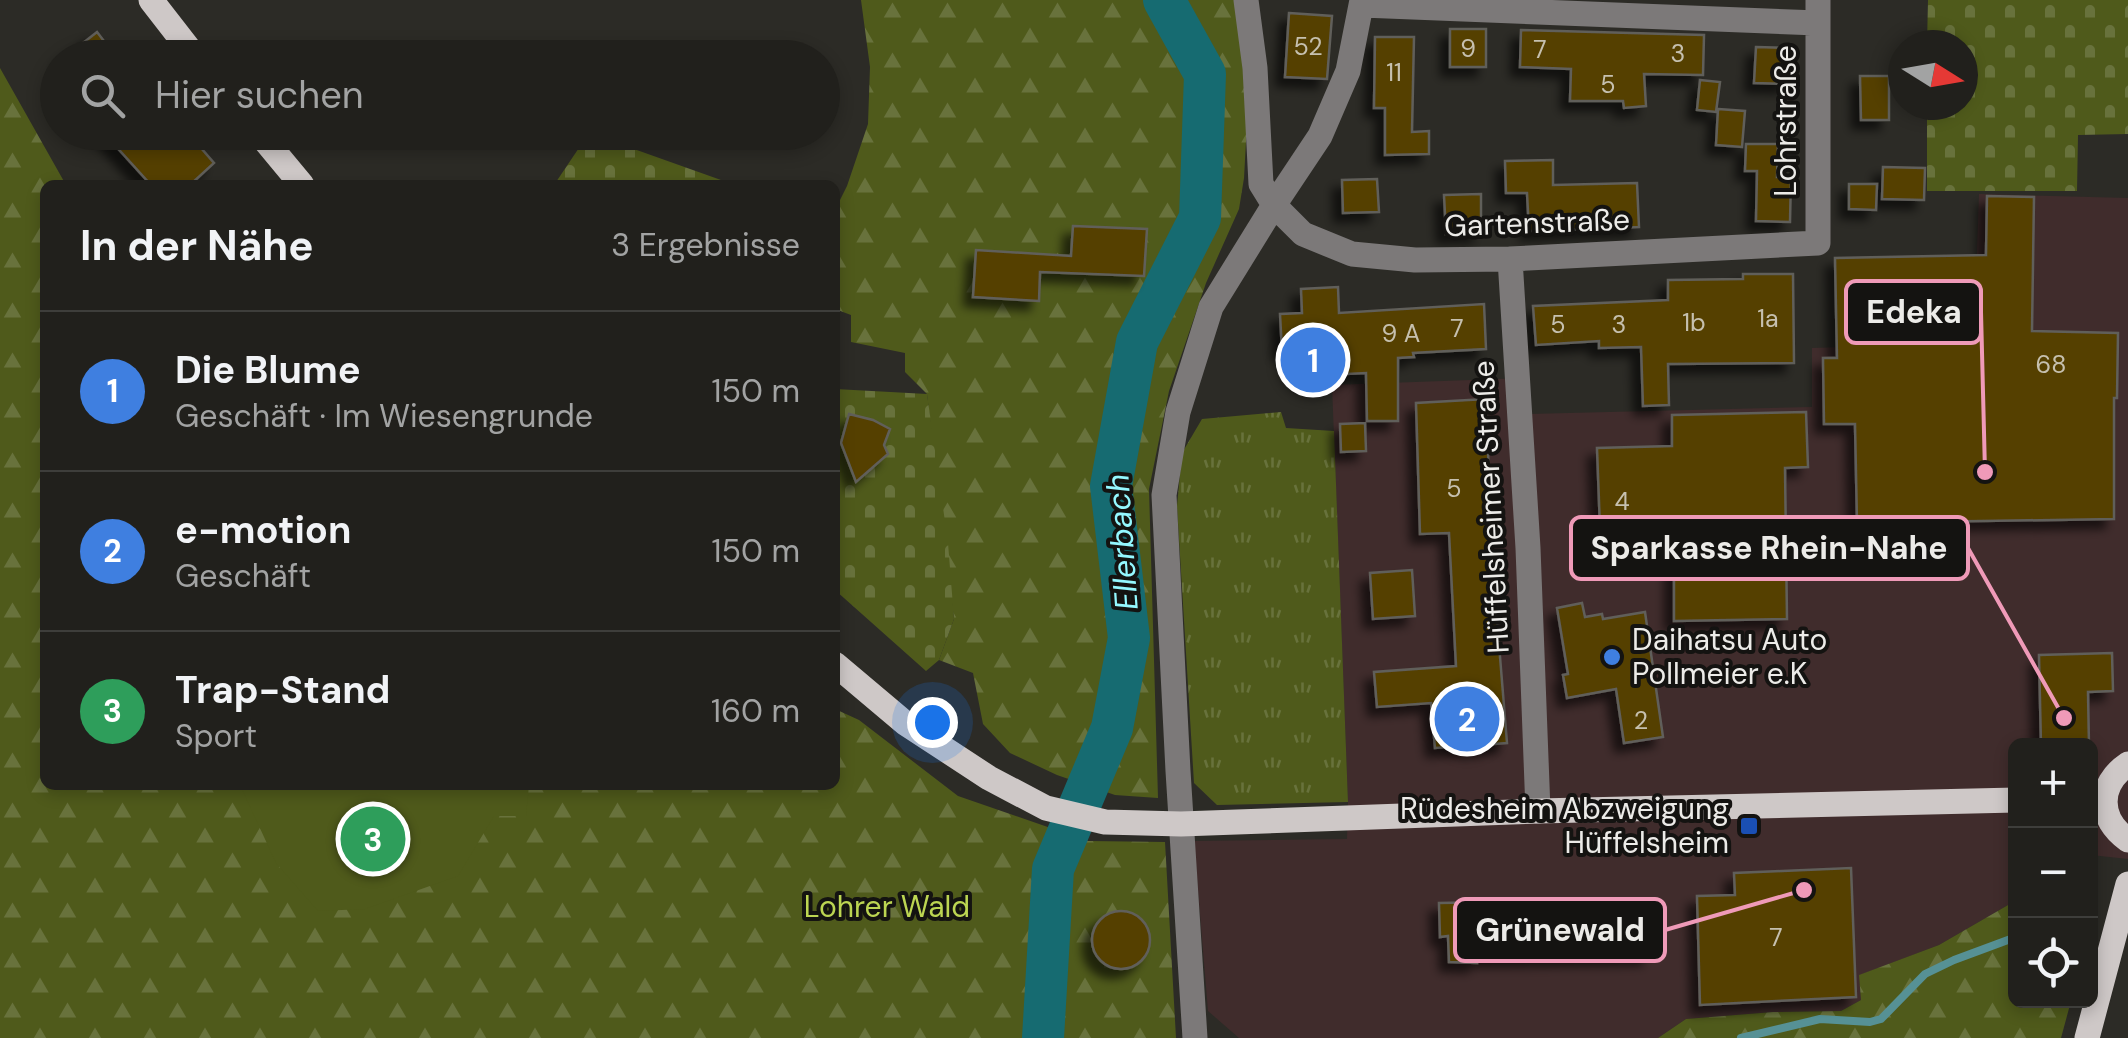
<!DOCTYPE html>
<html lang="de">
<head>
<meta charset="utf-8">
<style>
	body { margin:0; font-family:"DM Sans",sans-serif; background:#2d2d29; color:#f1f3f6 }
	.controls { position:absolute; right:30px; bottom:30px; display:grid; overflow:hidden; border-radius:15px; box-shadow:0 5px 15px #0003 }
	.controls button { width:90px; height:90px; display:grid; place-items:center; padding:0; border:0; border-bottom:2px solid #3e3e3b; background:#21201c; color:#f1f3f6; font:50px sans-serif }
	.compass { position:absolute; left:1888px; top:30px; width:90px; height:90px; border-radius:50%; background:#21201c; box-shadow:0 5px 15px #0003; rotate:101deg }
	.you { position:absolute; left:932px; top:722px; width:35px; height:35px; margin:-25px; border:8px solid #fff; border-radius:50%; background:#1a73e8; box-shadow:0 0 0 15px #1a73e833 }
	.badge { display:grid; place-items:center; width:65px; height:65px; border-radius:50%; background:#db2777; color:#fff; font-size:32px; font-weight:700 }
	.pin { position:absolute; translate:-50% -50%; border:5px solid #fff; box-shadow:0 2px 10px #0006 }
	.list { margin:0; padding:0; list-style:none }
	h2 { display:flex; justify-content:space-between; align-items:center; height:130px; margin:0; padding:0 40px; font-size:42px }
	h2 small { font-size:32px; font-weight:400; color:#a2a3a3 }
	.list li { display:grid; grid-template-columns:65px 1fr auto; gap:30px; align-items:center; box-sizing:border-box; height:160px; padding:0 40px; border-top:2px solid #3e3e3b }
	.list b { display:block; font-size:38px; white-space:nowrap }
	.list p { margin:0; font-size:32px; white-space:nowrap; color:#a2a3a3 }
	.list em { font-size:32px; font-style:normal; color:#a2a3a3 }
	.icon { flex:none; width:55px; height:55px; fill:none; stroke:currentColor; stroke-width:2; stroke-linecap:round; stroke-linejoin:round }
	.map { position:relative; flex:none; width:2128px; height:1038px; overflow:hidden }
	.search { position:absolute; background:#21201c; box-shadow:0 5px 15px #0003; left:40px; top:40px; width:800px; height:110px; display:flex; align-items:center; gap:25px; box-sizing:border-box; padding:0 35px; border-radius:55px; color:#a2a3a3; font-size:38px }
	.panel { position:absolute; background:#21201c; box-shadow:0 5px 15px #0003; left:40px; top:180px; width:800px; height:610px; border-radius:15px }
	.map>svg:first-child { display:block }
	.commercial { fill:#402c2c }
	.grass { fill:url(#grass-tufts) }
	.forest { fill:url(#forest-firs) }
	.cemetery { fill:url(#cemetery-stones) }
	.pitch { fill:#4f5a1b }
	.lines { fill:none; stroke-linecap:round; stroke-linejoin:round }
	.stream { stroke:#569195; stroke-width:8 }
	.river { stroke:#166b71; stroke-width:42 }
	.building { fill:#543f03; stroke:#615f5a; stroke-width:2.5; filter:url(#shadow) }
	.minor { stroke:#7c7979; stroke-width:25 }
	.major { stroke:#cec8c7; stroke-width:25 }
	.shop-dot { fill:#3f7fe0; stroke:#141311; stroke-width:4 }
	.transit-dot { fill:#1a4fb4; stroke:#141311; stroke-width:4 }
	.labels { text-anchor:middle; stroke-width:8; stroke-linejoin:round; paint-order:stroke }
	.number-label { font-size:25px; fill:#c6c0af }
	.street-label { font-size:30px; fill:#ecebe8; stroke:#141311 }
	.poi-label { font-size:30px; fill:#ecebe8; stroke:#141311; text-anchor:start }
	.park-label { font-size:30px; fill:#bcd552; stroke:#141311 }
	.water-label { font-size:32px; font-style:italic; fill:#94f8ff; stroke:#141311 }
	.leader { fill:none; stroke:#ef9ab8; stroke-width:4 }
	.callout-dot { fill:#ef9ab8; stroke:#141311; stroke-width:4 }
	.callout { fill:#141311; stroke:#ef9ab8; stroke-width:4 }
	.callout-label { font-size:32px; text-anchor:middle; font-weight:bold; fill:#ecebe8 }
</style>
</head>
<body>
<div class="map">
<svg width="2128" height="1038" viewBox="0 0 2128 1038">
	<defs>
		<pattern id="grass-tufts" width="24" height="20" patternUnits="userSpaceOnUse" patternTransform="scale(2.5)"><rect width="24" height="20" fill="#4f5a1b"/><path d="M3 7l-1-3M5 7V3M7 7l1-3M15 17l-1-3M17 17v-4M19 17l1-3" fill="none" stroke="#68723c"/></pattern>
		<pattern id="forest-firs" width="22" height="20" patternUnits="userSpaceOnUse" patternTransform="scale(2.5)"><rect width="22" height="20" fill="#4f5a1b"/><path d="M5 1l3.5 6h-7zM16 11l3.5 6h-7z" fill="#68723c"/></pattern>
		<pattern id="cemetery-stones" width="16" height="16" patternUnits="userSpaceOnUse" patternTransform="scale(2.5)"><rect width="16" height="16" fill="#4f5a1b"/><path d="M2 7V4a2 2 0 0 1 4 0v3zM10 15v-3a2 2 0 0 1 4 0v3z" fill="#68723c"/></pattern>
		<filter id="shadow"><feDropShadow dx="-9" dy="9" stdDeviation="5" flood-color="#0009"/></filter>
	</defs>
	<rect width="100%" height="100%" fill="#2c2b26"/>
	<path class="commercial" d="M1979,194L2128,198V859L2091,855L2090,746H2016L2015,901L1939,945L1860,975L1861,1000L1841,1011L1773,1012L1686,1019L1658,1038H1239L1208,1011L1194,841L1347,839L1348,802L1332,385L1528,378L1529,414L1812,407V348L1974,343Z"/>
	<path class="grass" d="M1281,412L1286,428L1334,431L1348,802L1217,805L1194,783L1177,506L1182,453L1202,419Z"/>
	<path class="forest" d="M861,0H1238L1247,123L1244,178L1239,209L1206,283L1169,391L1149,489L1158,798L1115,795L1057,775L1010,753L983,724L973,673L939,660L954,619L927,394L905,372V353L851,342V315L835,309V210L847,186L868,124L870,67Z
		M0,68L66,185H45V785H835V709L859,720L958,796L1088,841L1165,842L1176,1038H0Z
		M2015,901L2016,1000L2071,1001L2061,1038H1658L1686,1019L1773,1012L1841,1011L1861,1000L1859,975L1939,945Z"/>
	<path class="cemetery" d="M1928,0H2128V134L2078,135L2077,191H1927V105H1963V45H1927Z
		M589,133L735,185H554Z
		M835,389L927,394L948,543L954,619L939,660L926,671L835,590Z"/>
	<path class="pitch" d="M240,785H529L526,816H494L458,876L365,909L318,911L276,863Z"/>
	<g class="lines">
		<path class="stream" d="M1741,1038L1820,1019L1870,1022L1881,1019L1925,974L1954,960L2016,937"/>
		<path class="river" d="M1043,1038L1053,869L1112,728L1129,638L1111,486L1137,342L1200,218L1205,74L1164,0"/>
	</g>
	<path class="building" d="M1289,13L1332,16L1327,79L1285,77Z
		M1450,29H1486V67H1450Z
		M1521,30L1704,35L1703,75L1644,74L1646,106L1624,108L1623,101H1570L1571,69L1520,67Z
		M97,32L117,58H64Z
		M1375,37H1414L1412,132L1429,131V154L1385,155V108H1374Z
		M1756,47L1790,48L1789,84L1754,83Z
		M1860,76H1889V120H1861Z
		M1700,80L1720,82L1716,112L1697,110Z
		M1718,109L1745,111L1742,147L1716,145Z
		M103,132H187L214,163L190,185H151Z
		M1746,144H1778L1777,177H1791L1790,222L1756,221L1757,171H1745Z
		M1553,160V185L1637,183L1639,227L1529,231L1527,193H1506L1505,161Z
		M1883,167L1925,168L1924,200L1882,199Z
		M1377,179L1379,212L1343,213L1342,180Z
		M1849,184H1877L1876,210L1849,209Z
		M1481,194V233L1446,234L1444,195Z
		M1987,196L2034,197L2032,331L2118,333L2117,398H2114V519L1857,523L1855,424H1824L1823,358H1837L1835,258L1986,255Z
		M1073,226L1147,229L1144,276L1040,272L1039,301L973,297L976,250L1071,256Z
		M1743,274H1793L1794,363L1668,364L1669,405L1643,406L1641,347L1599,348V341L1536,345L1533,306L1668,300V280L1743,279Z
		M1338,287L1339,313L1484,304L1486,349L1413,353L1414,357L1398,358V421H1367L1366,373L1305,376L1304,350L1282,351L1280,314L1302,313L1301,289Z
		M1486,399L1492,558L1507,743L1435,748L1431,703L1377,707L1374,672L1456,666L1449,533L1420,534L1416,403Z
		M1806,412L1808,467L1785,468L1787,619L1674,621V552L1601,555L1597,448L1672,446V415Z
		M849,414L873,420L890,429L884,445L888,454L856,482L841,443Z
		M1365,423L1366,451L1341,452L1340,424Z
		M1412,570L1415,616L1373,619L1370,573Z
		M1582,603L1585,617L1602,614L1603,619L1645,612L1663,737L1624,743L1616,689L1567,698L1563,675L1568,674L1557,608Z
		M2112,653L2113,691L2088,692L2089,746H2041L2039,655Z
		M1851,868L1856,997L1700,1005L1697,896L1735,895L1734,873Z
		M1650,899L1651,956L1477,958V963L1449,962L1448,936L1440,937L1439,903Z
		M1092 940a29 29 0 1 1 58 0a29 29 0 1 1-58 0Z"/>
	<g class="lines">
		<path class="minor" d="M1362,0L1348,71L1320,136L1274,205L1303,234L1352,254L1415,260L1510,259L1818,243V0
			M1362,5L1818,23
			M1510,259L1528,548L1538,811
			M1195,1038L1178,771L1164,495L1178,412L1211,307L1274,205L1261,184L1255,68L1246,0"/>
		<path class="major" d="M151,0L196,58
			M258,132L302,185
			M835,664L905,723L989,778L1046,808L1105,822L1181,824L1538,811L2016,800
			M2128,764C2097,785 2098,819 2128,840
			M2087,1038L2128,884"/>
	</g>
	<circle class="shop-dot" cx="1612" cy="657" r="10"/>
	<rect class="transit-dot" x="1739" y="816" width="20" height="20" rx="5"/>
	<g class="labels">
		<g class="number-label">
			<text x="1308" y="55">52</text>
			<text x="1468" y="57">9</text>
			<text x="1540" y="58">7</text>
			<text x="1678" y="62">3</text>
			<text x="1394" y="81">11</text>
			<text x="1608" y="93">5</text>
			<text x="1768" y="327">1a</text>
			<text x="1694" y="331">1b</text>
			<text x="1558" y="333">5</text>
			<text x="1619" y="333">3</text>
			<text x="1457" y="337">7</text>
			<text x="1401" y="342">9 A</text>
			<text x="2051" y="373">68</text>
			<text x="1454" y="497">5</text>
			<text x="1622" y="510">4</text>
			<text x="1641" y="729">2</text>
			<text x="1776" y="946">7</text>
		</g>
		<g class="street-label">
			<text transform="translate(1786 121) rotate(-90)" y="10">Lohrstraße</text>
			<text transform="translate(1537 223) rotate(-2)" y="10">Gartenstraße</text>
			<text transform="translate(1491 507) rotate(-93)" y="10">Hüffelsheimer Straße</text>
		</g>
		<g class="poi-label">
			<text x="1632" y="650">Daihatsu Auto<tspan x="1632" dy="34">Pollmeier e.K</tspan></text>
			<text x="1729" y="819" text-anchor="end">Rüdesheim Abzweigung<tspan x="1729" dy="34">Hüffelsheim</tspan></text>
		</g>
		<g class="park-label">
			<text x="887" y="917">Lohrer Wald</text>
		</g>
		<g class="water-label">
			<text transform="translate(1122 542) rotate(-94)" y="11">Ellerbach</text>
		</g>
	</g>
	<path class="leader" d="M1985 472L1981 312M2064 718L1968 548M1804 890L1665 930"/>
	<g class="callout-dot">
		<circle cx="1985" cy="472" r="10"/>
		<circle cx="2064" cy="718" r="10"/>
		<circle cx="1804" cy="890" r="10"/>
	</g>
	<g class="callout">
		<rect x="1846" y="281" width="135" height="62" rx="10"/>
		<rect x="1571" y="517" width="397" height="62" rx="10"/>
		<rect x="1455" y="899" width="210" height="62" rx="10"/>
	</g>
	<g class="callout-label">
		<text x="1914" y="323">Edeka</text>
		<text x="1769" y="559">Sparkasse Rhein-Nahe</text>
		<text x="1560" y="941">Grünewald</text>
	</g>
</svg>
<div class="controls">
<button>+</button>
<button>−</button>
<button><svg class="icon" aria-label="locate" viewBox="0 0 24 24"><circle cx="12" cy="12" r="6"/><path d="M12 2v4M12 18v4M2 12h4M18 12h4"/></svg></button>
</div>
<svg class="compass" viewBox="-18 -18 36 36"><path d="M0-13l5 13h-10z" fill="#e53935"/><path d="M0 13l5-13h-10z" fill="#a2a3a3"/></svg>
<div class="you"></div>
<div class="pin badge" style="left:1313px;top:360px;background:#3f7fe0">1</div>
<div class="pin badge" style="left:1467px;top:719px;background:#3f7fe0">2</div>
<div class="pin badge" style="left:373px;top:839px;background:#2e9e5b">3</div>
<div class="search"><svg class="icon" aria-label="search" viewBox="0 0 24 24"><circle cx="10" cy="10" r="6"/><path d="M15 15l6 6"/></svg>Hier suchen</div>
<section class="panel">
<h2>In der Nähe<small>3 Ergebnisse</small></h2>
<ul class="list">
<li><span class="badge" style="background:#3f7fe0">1</span><div><b>Die Blume</b><p>Geschäft · Im Wiesengrunde</p></div><em>150 m</em></li>
<li><span class="badge" style="background:#3f7fe0">2</span><div><b>e-motion</b><p>Geschäft</p></div><em>150 m</em></li>
<li><span class="badge" style="background:#2e9e5b">3</span><div><b>Trap-Stand</b><p>Sport</p></div><em>160 m</em></li>
</ul>
</section>
</div>
</body>
</html>
